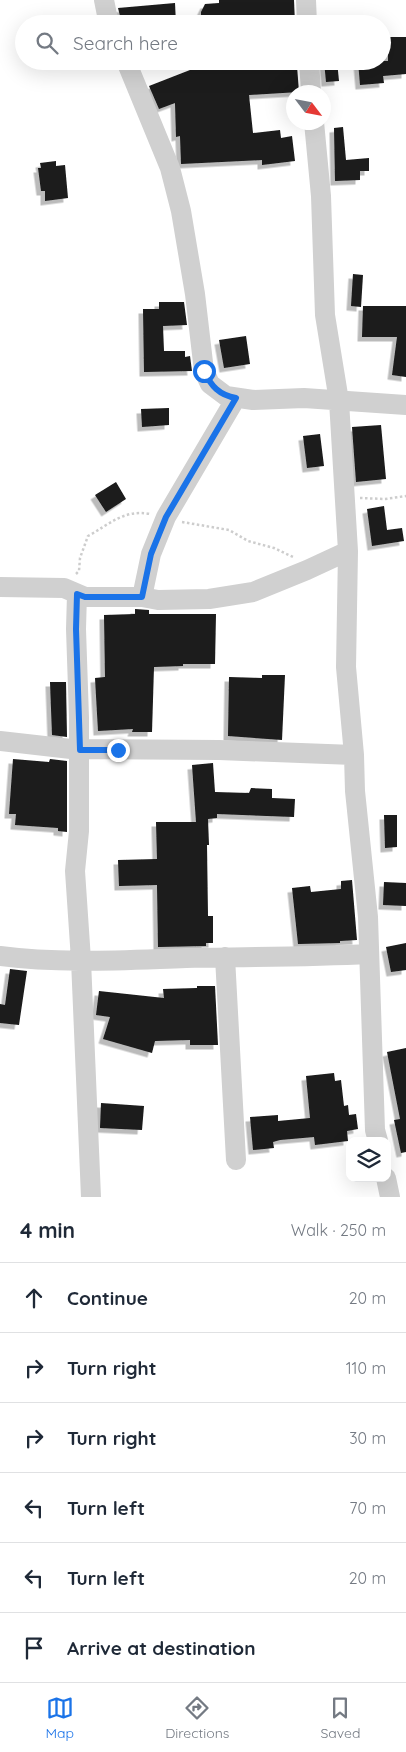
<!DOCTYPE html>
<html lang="en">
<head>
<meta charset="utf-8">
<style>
	body { margin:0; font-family:Quicksand,sans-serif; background:#f2f2f3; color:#1f2937 }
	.controls { position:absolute; right:15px; bottom:15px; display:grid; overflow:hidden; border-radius:10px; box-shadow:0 5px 20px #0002 }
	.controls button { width:45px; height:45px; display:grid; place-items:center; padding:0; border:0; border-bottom:1px solid #e0e1e3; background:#fff; color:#1f2937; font:25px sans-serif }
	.compass { position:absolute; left:286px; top:85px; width:45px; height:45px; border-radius:50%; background:#fff; box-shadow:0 5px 20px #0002; rotate:122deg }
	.stop { position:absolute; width:15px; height:15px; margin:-11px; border:4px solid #1a73e8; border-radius:50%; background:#fff }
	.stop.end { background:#1a73e8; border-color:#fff; box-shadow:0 1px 5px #0008 }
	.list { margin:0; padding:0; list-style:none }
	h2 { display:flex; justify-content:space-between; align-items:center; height:65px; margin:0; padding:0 20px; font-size:21px }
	h2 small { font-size:16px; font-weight:400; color:#747a83 }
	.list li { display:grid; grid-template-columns:32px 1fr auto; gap:15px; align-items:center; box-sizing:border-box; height:70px; padding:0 20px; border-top:1px solid #e0e1e3 }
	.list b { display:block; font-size:19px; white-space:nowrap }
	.list em { font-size:16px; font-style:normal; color:#747a83 }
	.icon { flex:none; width:28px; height:28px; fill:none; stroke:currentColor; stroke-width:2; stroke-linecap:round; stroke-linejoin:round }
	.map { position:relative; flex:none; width:406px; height:1197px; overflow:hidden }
	.search { position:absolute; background:#fff; box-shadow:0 5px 20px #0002; left:15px; right:15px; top:15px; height:55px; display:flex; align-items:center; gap:12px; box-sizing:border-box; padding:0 18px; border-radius:28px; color:#747a83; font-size:19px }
	.sheet { height:485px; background:#fff }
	nav { display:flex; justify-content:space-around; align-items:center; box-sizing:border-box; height:70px; border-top:1px solid #e0e1e3; background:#fff; font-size:14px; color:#747a83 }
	nav a { display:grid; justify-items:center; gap:2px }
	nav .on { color:#1a73e8 }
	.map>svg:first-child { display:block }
	.building { fill:#1a1a1a; filter:url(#shadow) }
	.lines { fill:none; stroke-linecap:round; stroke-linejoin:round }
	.path { stroke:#cdcdcd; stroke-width:2.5; stroke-dasharray:2.5 2.5; stroke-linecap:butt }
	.minor { stroke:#d0d0d0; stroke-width:20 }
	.route { stroke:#1a73e8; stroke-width:6 }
</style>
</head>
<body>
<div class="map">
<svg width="406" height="1197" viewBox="0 0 406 1197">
	<defs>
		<filter id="shadow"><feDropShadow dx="-4.5" dy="4.5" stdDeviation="0" flood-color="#0004"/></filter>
	</defs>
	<rect width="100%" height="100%" fill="#fff"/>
	<path class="building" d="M219,0H294L295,24H201V12L205,4L219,3Z
		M175,3L176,24H122L118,8Z
		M388,37H406V74L383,76L384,83L360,85L358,61H388Z
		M213,61H239L240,69L297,66L299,92L249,95L253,133L280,130L281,138L292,136L295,161L262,165V160L181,164L180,136L176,137L175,103L159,109L149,86Z
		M324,61H337L339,81L326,82Z
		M343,127L346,160L369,158V171H360V180L335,181L334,128Z
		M56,161V166L65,165L68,198L45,201V191H41L38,168H41L40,163Z
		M353,274L363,275L361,307L351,306Z
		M159,302H184L187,325L163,326L164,351H185V357L190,356L192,371L144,372L143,309H159Z
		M363,306H406V377L392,375L397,337H362Z
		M246,336L250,364L224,368L219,340Z
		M169,408V425L142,427L141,409Z
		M381,425L386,479L356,482L352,427Z
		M320,434L324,466L307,468L303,436Z
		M116,482L126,499L106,512L95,495Z
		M384,506L387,530L402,528L404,541L372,546L367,509Z
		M135,609L149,610V614H216L215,664H183V666L154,667L152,732H132L133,729L98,731L95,678L105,677L104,615L135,614Z
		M262,675H285L282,740L228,736L229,677L262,678Z
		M50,682H66L67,737L52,735Z
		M13,759L49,762L50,759L67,761V832L58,831V828L15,825L16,814H9Z
		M213,763L215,792L249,793L251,788L272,789V798L295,799L294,817L217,814V818L208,819L209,845H207L208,916H213V943H206V946L158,947L157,885L119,886L118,860L157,859L156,822H196L192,765Z
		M384,815H397V847L385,848Z
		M352,880L357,940L340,941V943L298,944L292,888L310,886L311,892L341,889V881Z
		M384,882L406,883V906L383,905Z
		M406,943V970L391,972L386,947Z
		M10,969L27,971L19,1025L0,1023V1004L5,1005Z
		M197,986H215L218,1045H190V1040L155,1041L152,1053L103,1039L110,1017L96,1015L99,991L164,998L163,989L197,988Z
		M406,1048V1152L401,1153L394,1120L400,1119L387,1052Z
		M334,1073L335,1081L341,1080L344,1106L348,1105L349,1115L356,1114L358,1129L347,1131L348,1141L315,1145L314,1137L280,1140L273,1142L274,1148L253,1150L250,1117L278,1115V1121L310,1118L306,1076Z
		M101,1103L144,1106L142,1130L100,1128Z"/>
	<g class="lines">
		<path class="path" d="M360,498L385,499L406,496
			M182,522L229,530L248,541L274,548L293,557
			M76,574L79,571L80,558L88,536C110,524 124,509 150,514"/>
		<path class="minor" d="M104,0L107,15L110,24
			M306,0L307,24
			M126,61L170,168L181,211L195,294L204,371L210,384L226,396L253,400L304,398L406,405
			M309,61L311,92
			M314,122L321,196L325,315L339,401L348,551L346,667L354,755L355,791L368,917L375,1130L378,1141
			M0,587L64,588L85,597H142L158,600L209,599L253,592L307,570L348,551
			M77,594L76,629L79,718V831L75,871L81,960L91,1197
			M142,597L151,554L166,517L236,398
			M0,741L71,749L219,750L354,755
			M0,956C61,964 124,960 186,958C247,957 308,957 369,954
			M225,957L236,1160
			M386,1178L390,1197"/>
	</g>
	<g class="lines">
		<path class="route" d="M118,750H80L76,629L77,594L85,597H142L151,554L166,517L236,398C219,395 211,386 204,371"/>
	</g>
</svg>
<div class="controls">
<button><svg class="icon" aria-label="layers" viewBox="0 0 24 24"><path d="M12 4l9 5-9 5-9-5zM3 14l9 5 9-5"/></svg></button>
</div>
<svg class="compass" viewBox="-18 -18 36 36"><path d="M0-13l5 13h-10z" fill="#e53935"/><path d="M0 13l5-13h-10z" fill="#747a83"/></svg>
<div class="stop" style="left:204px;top:371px"></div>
<div class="stop end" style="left:118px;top:750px"></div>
<div class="search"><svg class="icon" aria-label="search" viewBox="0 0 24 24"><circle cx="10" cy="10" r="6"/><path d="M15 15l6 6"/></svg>Search here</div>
</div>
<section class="sheet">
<h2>4 min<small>Walk · 250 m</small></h2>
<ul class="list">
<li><svg class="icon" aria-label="ahead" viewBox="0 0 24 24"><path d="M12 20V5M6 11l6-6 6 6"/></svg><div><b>Continue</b></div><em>20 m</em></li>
<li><svg class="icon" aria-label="right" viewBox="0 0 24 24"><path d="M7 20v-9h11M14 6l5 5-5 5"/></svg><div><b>Turn right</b></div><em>110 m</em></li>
<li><svg class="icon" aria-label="right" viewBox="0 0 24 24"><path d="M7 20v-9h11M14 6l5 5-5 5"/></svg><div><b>Turn right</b></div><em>30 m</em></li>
<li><svg class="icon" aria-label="left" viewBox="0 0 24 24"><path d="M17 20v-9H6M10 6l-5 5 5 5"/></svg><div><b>Turn left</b></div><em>70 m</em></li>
<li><svg class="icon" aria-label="left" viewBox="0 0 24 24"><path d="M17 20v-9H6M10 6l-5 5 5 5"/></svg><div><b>Turn left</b></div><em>20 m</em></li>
<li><svg class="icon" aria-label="arrive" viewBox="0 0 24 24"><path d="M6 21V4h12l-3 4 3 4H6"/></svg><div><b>Arrive at destination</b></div></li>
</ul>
</section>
<nav>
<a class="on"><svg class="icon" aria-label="map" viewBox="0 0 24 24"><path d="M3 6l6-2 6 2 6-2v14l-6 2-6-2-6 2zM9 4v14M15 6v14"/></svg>Map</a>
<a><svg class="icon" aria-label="directions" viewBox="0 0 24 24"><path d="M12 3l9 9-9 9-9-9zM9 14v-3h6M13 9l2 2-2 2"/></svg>Directions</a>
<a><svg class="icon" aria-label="saved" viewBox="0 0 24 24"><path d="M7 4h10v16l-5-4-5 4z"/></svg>Saved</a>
</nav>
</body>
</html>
